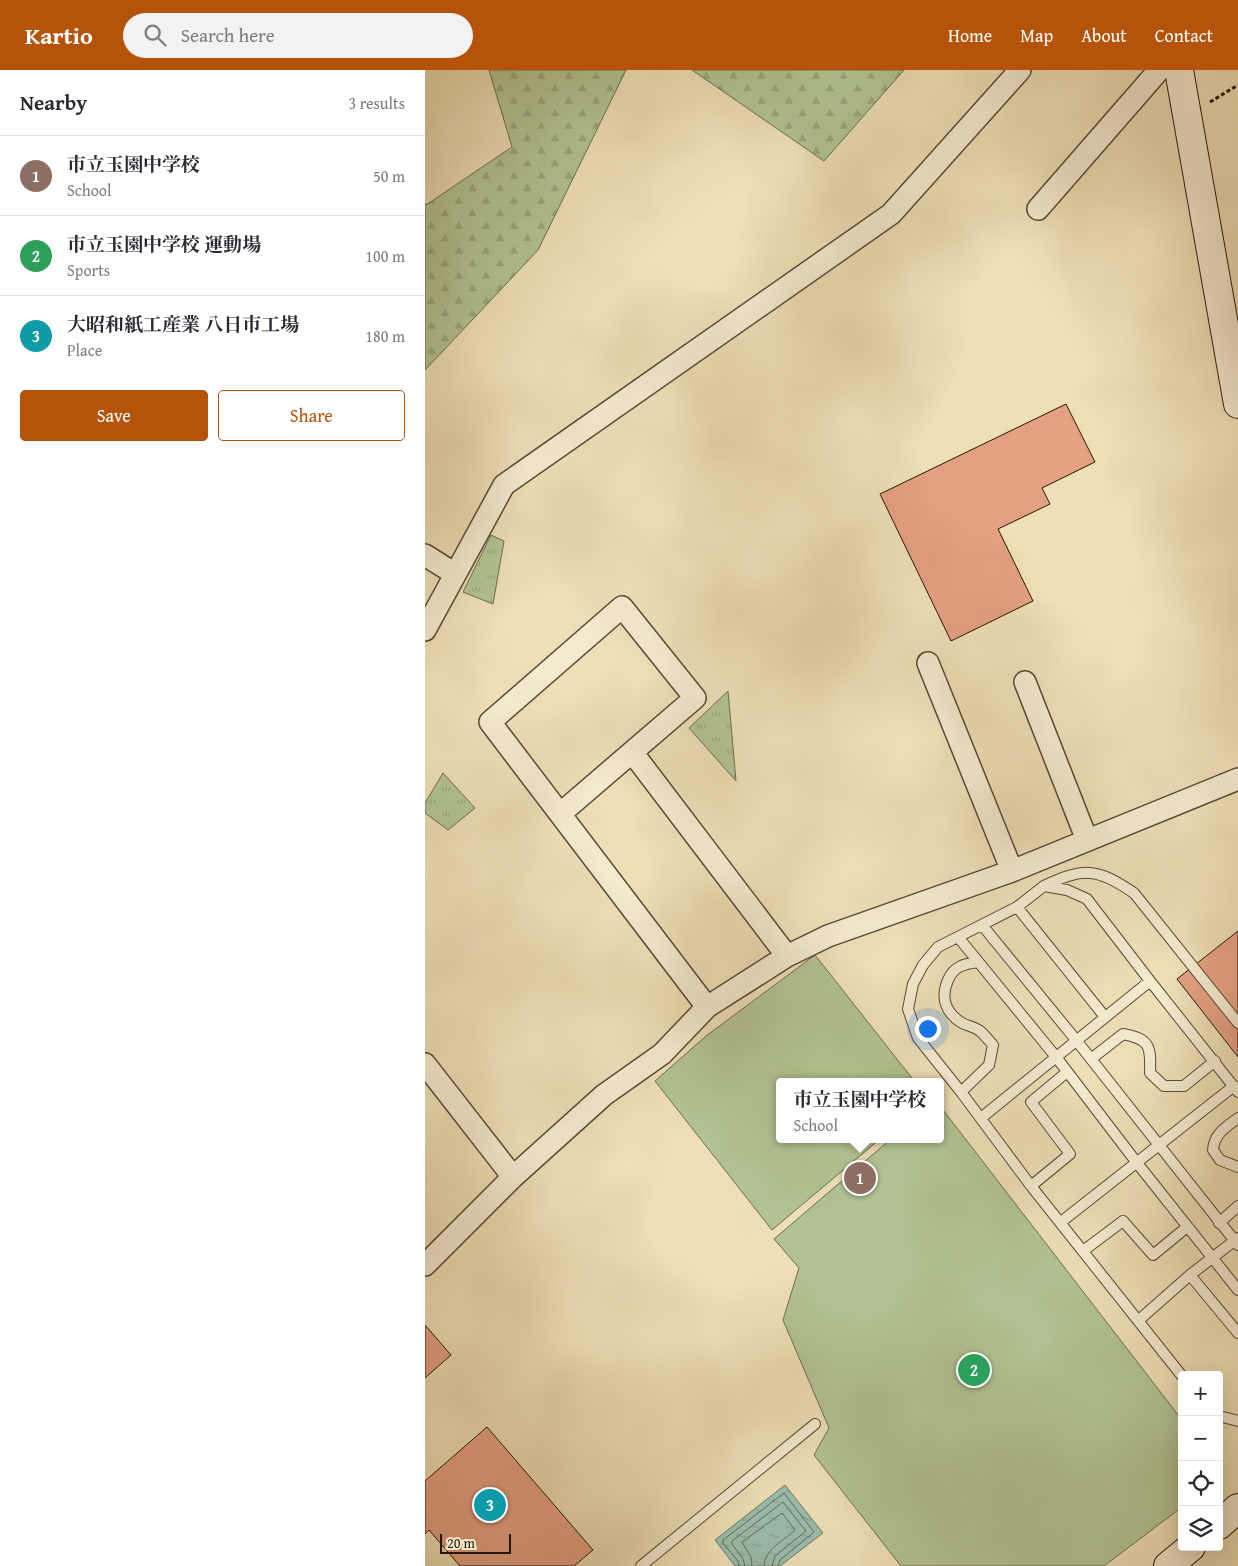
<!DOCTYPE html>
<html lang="en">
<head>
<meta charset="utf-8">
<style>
	body { margin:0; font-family:"Gentium Book Plus","Noto Serif JP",serif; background:#f2f2f3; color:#2b2b33 }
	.controls { position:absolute; right:15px; bottom:15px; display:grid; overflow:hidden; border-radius:5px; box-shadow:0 5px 20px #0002 }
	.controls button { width:45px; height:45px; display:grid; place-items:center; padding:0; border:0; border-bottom:1px solid #e1e1e2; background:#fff; color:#2b2b33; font:25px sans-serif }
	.scale { position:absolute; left:15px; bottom:12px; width:71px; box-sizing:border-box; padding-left:5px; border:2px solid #27170b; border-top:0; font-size:14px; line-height:18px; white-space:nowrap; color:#27170b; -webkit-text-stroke:4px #f4ead0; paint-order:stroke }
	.you { position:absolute; left:502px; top:958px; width:18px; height:18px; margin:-12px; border:4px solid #fff; border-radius:50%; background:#1a73e8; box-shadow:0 0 0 8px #1a73e833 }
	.badge { display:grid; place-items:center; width:32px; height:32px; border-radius:50%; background:#b45309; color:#fff; font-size:16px; font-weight:700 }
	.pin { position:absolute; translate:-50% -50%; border:2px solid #fff; box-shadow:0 1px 5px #0006 }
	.popup { position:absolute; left:351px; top:1008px; width:168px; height:65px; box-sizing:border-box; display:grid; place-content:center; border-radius:5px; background:#fff; filter:drop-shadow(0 1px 4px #0005); font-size:16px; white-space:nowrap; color:#7c7c81 }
	.popup b { font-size:19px; color:#2b2b33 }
	.popup::after { content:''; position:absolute; left:50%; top:100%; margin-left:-10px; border:10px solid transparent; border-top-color:#fff }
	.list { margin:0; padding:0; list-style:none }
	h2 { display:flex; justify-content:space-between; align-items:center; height:65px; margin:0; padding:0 20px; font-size:21px }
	h2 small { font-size:16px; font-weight:400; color:#7c7c81 }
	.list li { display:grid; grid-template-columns:32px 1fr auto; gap:15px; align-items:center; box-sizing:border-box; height:80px; padding:0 20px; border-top:1px solid #e1e1e2 }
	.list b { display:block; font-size:19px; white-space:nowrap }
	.list p { margin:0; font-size:16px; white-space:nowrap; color:#7c7c81 }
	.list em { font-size:16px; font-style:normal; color:#7c7c81 }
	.actions { display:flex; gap:10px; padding:15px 20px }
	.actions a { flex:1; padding:11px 0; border:1px solid #b45309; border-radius:5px; text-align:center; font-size:18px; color:#b45309 }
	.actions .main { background:#b45309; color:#fff }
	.icon { flex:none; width:28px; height:28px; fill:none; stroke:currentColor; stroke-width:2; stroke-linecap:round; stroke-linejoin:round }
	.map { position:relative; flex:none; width:813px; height:1496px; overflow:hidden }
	header { display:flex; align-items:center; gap:30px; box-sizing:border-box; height:70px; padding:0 25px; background:#b45309; color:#fff }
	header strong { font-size:24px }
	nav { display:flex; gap:28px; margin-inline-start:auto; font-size:18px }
	.search { width:350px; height:45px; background:#f2f2f3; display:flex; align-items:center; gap:12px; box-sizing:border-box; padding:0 18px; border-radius:28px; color:#7c7c81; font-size:19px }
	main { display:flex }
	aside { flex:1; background:#fff }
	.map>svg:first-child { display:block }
	.grass { fill:url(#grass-tufts); stroke:#6c6d4f }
	.forest { fill:url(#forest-firs); stroke:#6c6d4f }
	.garden { fill:#b2c393; stroke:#6c6d4f }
	.water { fill:url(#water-ripples); stroke:#6c7b6b }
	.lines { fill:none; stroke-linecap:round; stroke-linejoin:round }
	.shore { stroke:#606a5b; stroke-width:1 }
	.building { fill:#e4a082; stroke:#27170b }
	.lane-casing { stroke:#594936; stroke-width:12 }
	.street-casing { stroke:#594936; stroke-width:24 }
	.secondary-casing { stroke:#27170b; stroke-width:30 }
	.path { stroke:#27170b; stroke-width:3; stroke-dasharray:4 2.5; stroke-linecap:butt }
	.lane { stroke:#f4ead0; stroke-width:10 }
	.street { stroke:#f4ead0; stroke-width:21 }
	.secondary { stroke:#f4ead0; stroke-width:28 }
</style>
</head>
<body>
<header>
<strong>Kartio</strong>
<div class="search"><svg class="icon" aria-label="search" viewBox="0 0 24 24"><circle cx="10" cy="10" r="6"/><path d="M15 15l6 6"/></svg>Search here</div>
<nav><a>Home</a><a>Map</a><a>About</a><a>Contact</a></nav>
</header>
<main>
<aside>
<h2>Nearby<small>3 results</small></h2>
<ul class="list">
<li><span class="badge" style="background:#8d6e63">1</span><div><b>市立玉園中学校</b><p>School</p></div><em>50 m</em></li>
<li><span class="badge" style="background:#2e9e5b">2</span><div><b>市立玉園中学校 運動場</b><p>Sports</p></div><em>100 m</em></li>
<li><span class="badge" style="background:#0f9aa8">3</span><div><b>大昭和紙工産業 八日市工場</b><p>Place</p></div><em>180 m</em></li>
</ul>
<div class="actions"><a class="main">Save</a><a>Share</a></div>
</aside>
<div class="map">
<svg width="813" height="1496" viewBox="0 0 813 1496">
	<defs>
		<pattern id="grass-tufts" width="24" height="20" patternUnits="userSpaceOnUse" patternTransform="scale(1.25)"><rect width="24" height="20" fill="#b2c393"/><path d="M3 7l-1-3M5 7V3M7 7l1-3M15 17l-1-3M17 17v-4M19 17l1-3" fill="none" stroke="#99a77d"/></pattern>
		<pattern id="forest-firs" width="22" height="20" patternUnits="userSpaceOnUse" patternTransform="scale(1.25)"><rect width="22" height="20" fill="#b2c393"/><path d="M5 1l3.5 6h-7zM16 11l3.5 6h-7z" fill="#99a77d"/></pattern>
		<pattern id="water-ripples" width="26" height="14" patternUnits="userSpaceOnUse" patternTransform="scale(1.25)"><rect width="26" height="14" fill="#9abdab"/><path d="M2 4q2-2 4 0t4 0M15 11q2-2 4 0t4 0" fill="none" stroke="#85a292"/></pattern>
	</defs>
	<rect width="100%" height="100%" fill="#eedfb7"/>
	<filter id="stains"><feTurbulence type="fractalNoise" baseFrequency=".004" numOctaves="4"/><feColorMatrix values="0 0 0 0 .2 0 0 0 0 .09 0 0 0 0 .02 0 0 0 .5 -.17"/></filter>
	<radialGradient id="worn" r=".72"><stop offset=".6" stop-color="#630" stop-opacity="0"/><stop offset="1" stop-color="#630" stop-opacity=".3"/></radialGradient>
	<path class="grass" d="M66,465L79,471L68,534L38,522Z
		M303,621L311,711L264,658Z
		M18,703L50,738L23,760L0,743V733Z"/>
	<path class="forest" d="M64,0H201L113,180L0,300V133L1,135L87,77Z
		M267,0H479L399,91Z"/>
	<path class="garden" d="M390,885L490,1012H355V1069H455L347,1160L230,1011L281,966Z
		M515,1036L757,1350V1437L679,1496H476L389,1385L404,1358L358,1250L374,1198L349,1169L466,1069H515Z"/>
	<path class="water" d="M360,1415L398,1463L355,1496H310L290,1470Z"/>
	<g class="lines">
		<path class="shore" d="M314,1496L313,1491L298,1473V1470L359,1423L389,1462L355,1490L353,1496
			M320,1496L318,1489L307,1474V1471L358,1432L381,1461L350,1486L347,1496
			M327,1496L326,1487L317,1472L357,1443L370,1460C359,1471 340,1478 339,1496"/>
	</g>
	<path class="building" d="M641,334L670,392L617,418L625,434L573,459L608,531L526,571L455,424Z
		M813,861V987L752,909Z
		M0,1255L26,1285L0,1308Z
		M62,1357L168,1480L149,1496H35L4,1460L0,1464V1411Z"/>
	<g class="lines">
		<defs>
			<path id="lane" d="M619,816C659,797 672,798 709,823L813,953
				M592,837L680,947
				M557,855L651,970L813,1175
				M533,867L631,987L712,1093L813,1220
				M666,989L698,964C725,969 726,976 725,1003L739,1016H759L790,991
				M536,1022L564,995L568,975C564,971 560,965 555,961C550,957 543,956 537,953C521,943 515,928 523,910C529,896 539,894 553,892
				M556,1048L725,911
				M813,1048C801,1057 789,1064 788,1080L795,1090L813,1097
				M606,1116L645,1084L606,1032L642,1002
				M636,1152L809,1016
				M794,1153L813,1136
				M658,1181L698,1151L728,1185L762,1157
				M765,1205L813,1263
				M714,1250L765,1205L813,1168
				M757,1306L606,1116L536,1022L493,968L483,939L488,914L498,895L513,877L592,837L619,816L642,820L662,829L725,911L813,1022
				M794,1346L813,1351
				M216,1496L390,1354"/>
			<path id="street" d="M613,139L734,0
				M0,485L30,504
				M0,560L79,415L466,144L595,0
				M503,593L587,801
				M600,612L662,770
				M207,682L362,886
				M135,744L270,628L197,537L65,652L282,937
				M0,994L88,1107
				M0,1195L88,1107L179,1025L237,984L282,937L362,886L403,866L587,801L813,709"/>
			<path id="secondary" d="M754,0L813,334
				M794,1455L813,1438
				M743,1496L766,1477"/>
		</defs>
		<use href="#lane" class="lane-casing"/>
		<use href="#street" class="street-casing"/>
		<use href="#secondary" class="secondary-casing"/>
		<path class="path" d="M785,32L813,15"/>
		<use href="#lane" class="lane"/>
		<use href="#street" class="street"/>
		<use href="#secondary" class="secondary"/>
	</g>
	<rect width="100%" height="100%" filter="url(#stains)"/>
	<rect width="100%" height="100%" fill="url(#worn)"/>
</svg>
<div class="controls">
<button>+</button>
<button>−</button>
<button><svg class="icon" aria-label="locate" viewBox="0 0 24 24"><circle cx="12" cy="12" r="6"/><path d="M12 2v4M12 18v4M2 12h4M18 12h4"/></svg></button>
<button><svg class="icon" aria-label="layers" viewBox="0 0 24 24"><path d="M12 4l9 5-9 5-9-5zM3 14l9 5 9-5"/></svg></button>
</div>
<div class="scale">20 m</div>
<div class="you"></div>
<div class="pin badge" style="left:435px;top:1108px;background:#8d6e63">1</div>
<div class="popup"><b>市立玉園中学校</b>School</div>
<div class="pin badge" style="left:549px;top:1300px;background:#2e9e5b">2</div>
<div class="pin badge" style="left:65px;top:1435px;background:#0f9aa8">3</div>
</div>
</main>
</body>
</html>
